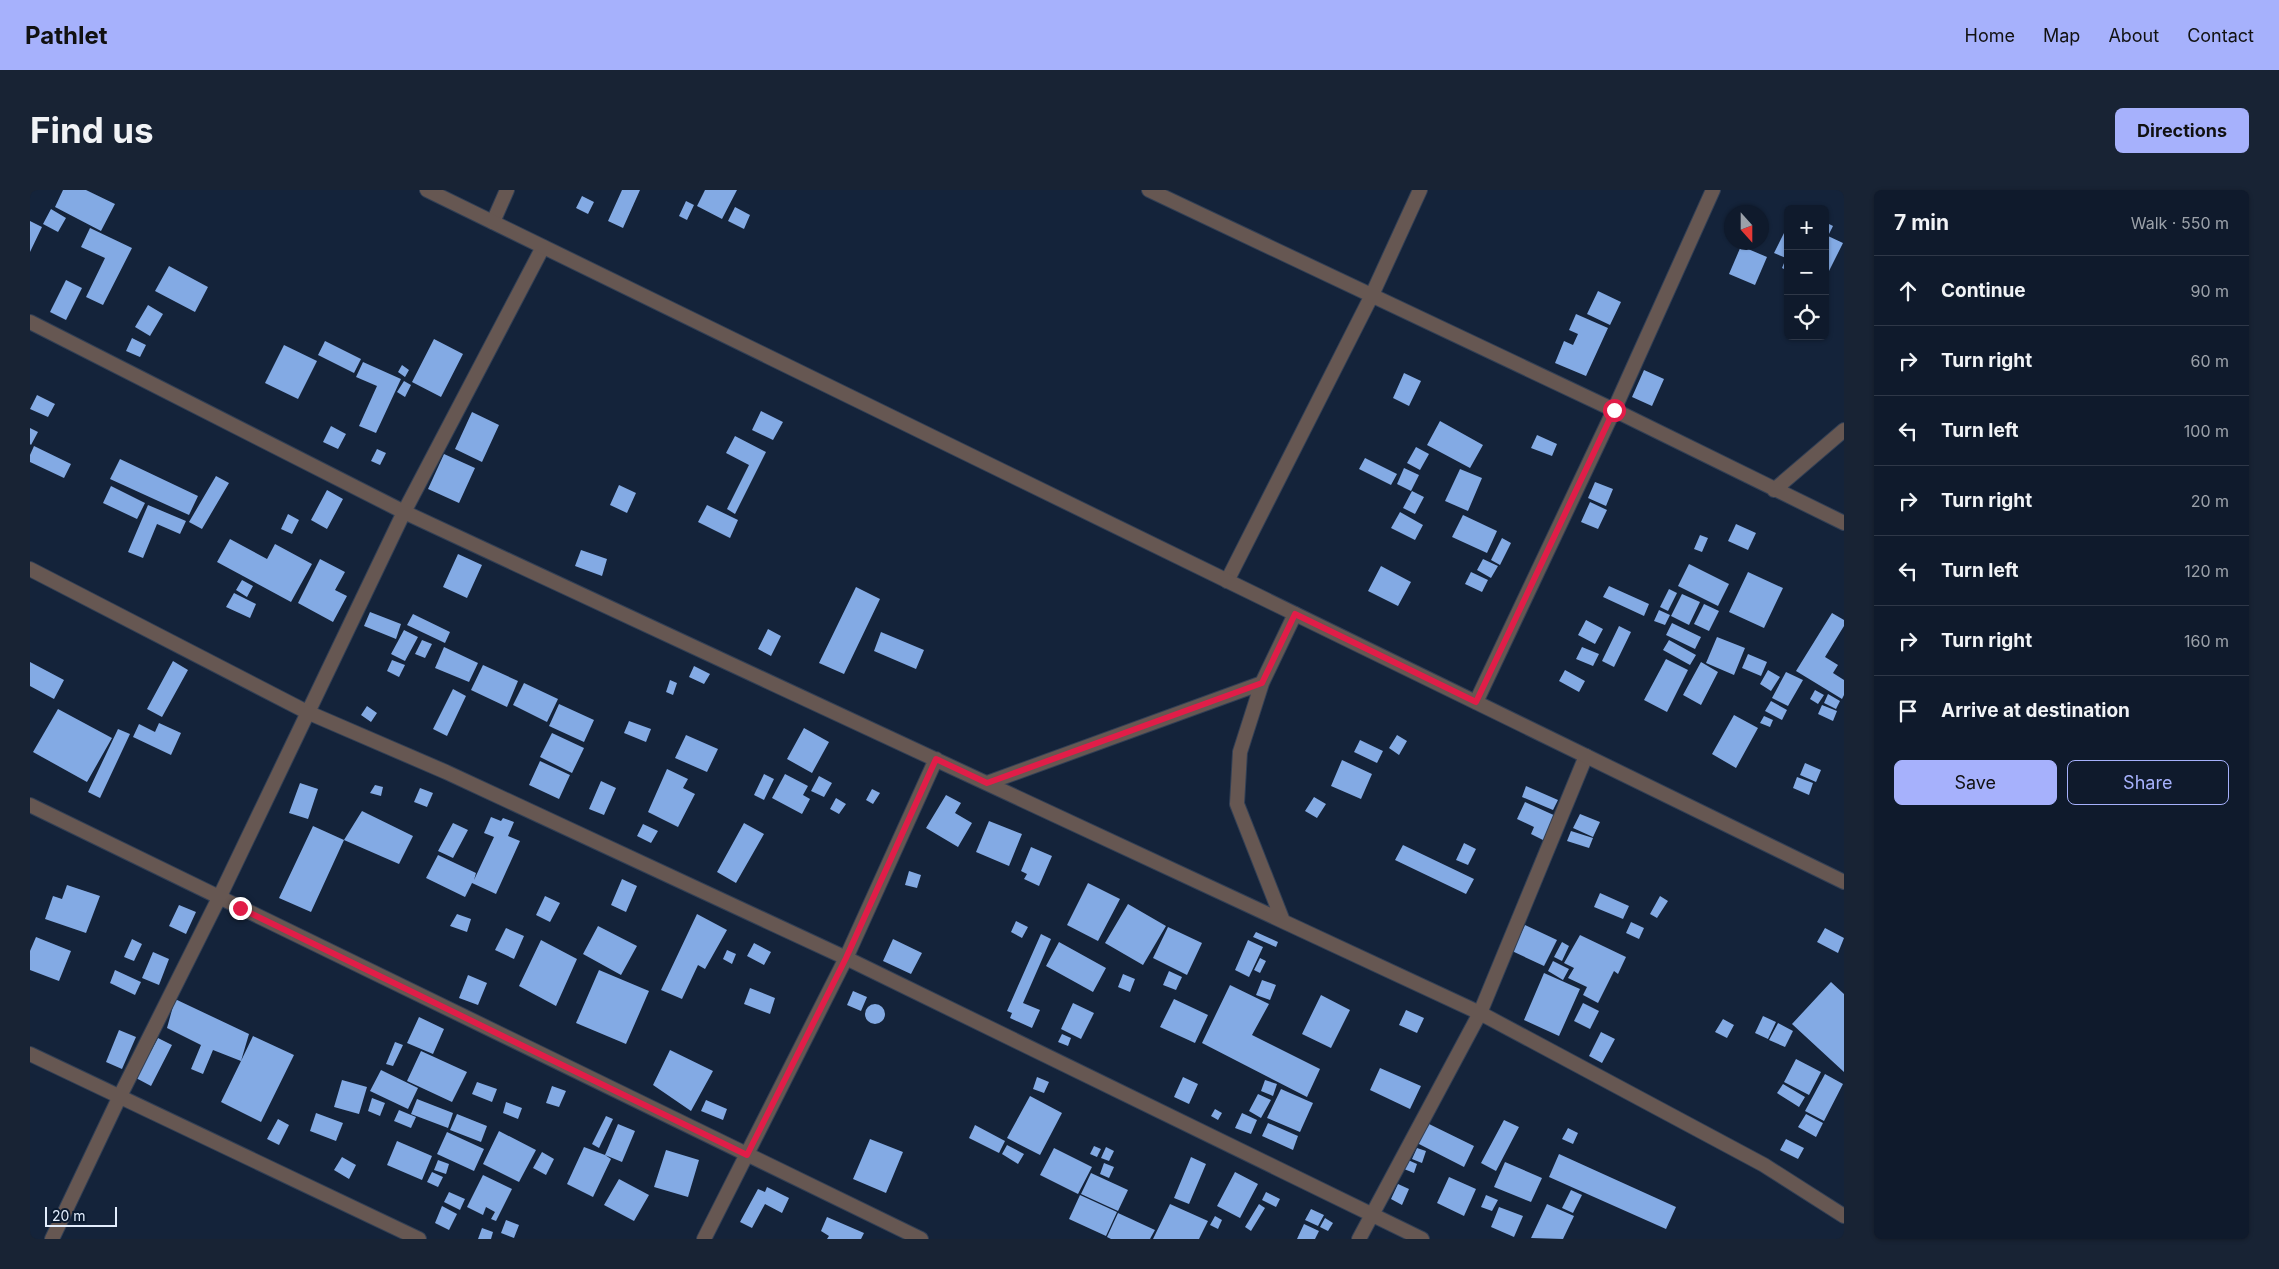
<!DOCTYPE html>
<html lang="en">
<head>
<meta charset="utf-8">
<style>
	body { margin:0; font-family:Inter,sans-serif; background:#182334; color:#f1f3f6 }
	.controls { position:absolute; right:15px; top:15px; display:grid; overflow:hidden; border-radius:8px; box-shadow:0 1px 4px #0004 }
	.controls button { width:45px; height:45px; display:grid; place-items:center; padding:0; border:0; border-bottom:1px solid #2f3848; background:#0f1a2c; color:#f1f3f6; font:25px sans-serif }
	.compass { position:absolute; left:1694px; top:15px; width:45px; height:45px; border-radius:50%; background:#0f1a2c; box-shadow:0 1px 4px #0004; rotate:159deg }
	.scale { position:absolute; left:15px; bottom:12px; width:72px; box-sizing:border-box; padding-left:5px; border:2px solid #e2edfd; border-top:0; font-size:14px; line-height:18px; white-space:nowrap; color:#e2edfd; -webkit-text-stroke:4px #0a1a30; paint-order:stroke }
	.stop { position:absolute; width:15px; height:15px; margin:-11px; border:4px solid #e11d48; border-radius:50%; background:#fff }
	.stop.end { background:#e11d48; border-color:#fff; box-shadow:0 1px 5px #0008 }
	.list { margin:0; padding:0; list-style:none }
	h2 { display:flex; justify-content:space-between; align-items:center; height:65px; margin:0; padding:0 20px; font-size:21px }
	h2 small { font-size:16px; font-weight:400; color:#9ba1a9 }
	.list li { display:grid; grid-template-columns:32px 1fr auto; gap:15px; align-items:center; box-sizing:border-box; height:70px; padding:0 20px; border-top:1px solid #2f3848 }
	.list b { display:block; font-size:19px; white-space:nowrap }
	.list em { font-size:16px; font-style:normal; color:#9ba1a9 }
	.actions { display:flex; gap:10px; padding:15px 20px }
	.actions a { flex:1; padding:11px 0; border:1px solid #a6b1fc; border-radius:8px; text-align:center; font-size:18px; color:#a6b1fc }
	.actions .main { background:#a6b1fc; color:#111 }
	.icon { flex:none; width:28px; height:28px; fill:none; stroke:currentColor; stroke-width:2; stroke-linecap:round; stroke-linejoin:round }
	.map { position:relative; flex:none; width:1814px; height:1049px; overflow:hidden; border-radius:8px }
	header { display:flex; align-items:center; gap:30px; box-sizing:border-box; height:70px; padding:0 25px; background:#a6b1fc; color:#111 }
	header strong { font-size:24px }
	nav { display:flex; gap:28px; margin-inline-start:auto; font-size:18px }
	.intro { display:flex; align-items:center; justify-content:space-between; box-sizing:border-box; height:120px; padding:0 30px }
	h1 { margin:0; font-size:35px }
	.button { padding:12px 22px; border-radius:8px; background:#a6b1fc; color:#111; font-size:18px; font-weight:700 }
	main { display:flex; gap:30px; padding:0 30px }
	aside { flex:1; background:#0f1a2c; border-radius:8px; box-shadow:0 1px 4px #0004 }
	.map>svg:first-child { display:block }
	.building { fill:#83aae4 }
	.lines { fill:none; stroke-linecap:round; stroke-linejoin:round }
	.minor-casing { stroke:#313f55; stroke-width:16 }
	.tertiary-casing { stroke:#313f55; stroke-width:16 }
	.minor { stroke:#665752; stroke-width:14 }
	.tertiary { stroke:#665752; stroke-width:14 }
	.route { stroke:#e11d48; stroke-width:6 }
</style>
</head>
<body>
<header>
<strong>Pathlet</strong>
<nav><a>Home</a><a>Map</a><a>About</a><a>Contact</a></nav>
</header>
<div class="intro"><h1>Find us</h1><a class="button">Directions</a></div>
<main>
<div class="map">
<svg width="1814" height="1049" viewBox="0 0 1814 1049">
	<rect width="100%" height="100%" fill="#14233a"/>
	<path class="building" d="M33,0H56L85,14L71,41L25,17Z
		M592,0H610L593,38L578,31Z
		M675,0H707L692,29L667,16Z
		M552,6L564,12L558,24L546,18Z
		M656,11L664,15L657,30L649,26Z
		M705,17L720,25L714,39L698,31Z
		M21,19L36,28L28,42L13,34Z
		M0,31L12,37L0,62Z
		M1795,32L1803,36L1798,46L1813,53L1795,89Z
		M1758,35V81L1752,78L1756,68L1744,63Z
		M60,38L102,58L73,115L56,107L75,68L51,57Z
		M1711,56L1737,67L1725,95L1699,84Z
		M139,76L178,97L165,122L125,101Z
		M36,90L52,98L36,130L20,122Z
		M1568,101L1591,112L1580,135L1557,124Z
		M118,115L133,124L120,146L105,137Z
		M1546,124L1578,138L1556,186L1525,173L1534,151L1543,155L1548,144L1539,140Z
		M102,148L116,155L110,167L96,161Z
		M404,149L433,164L411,207L382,192Z
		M295,151L331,169L324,183L288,165Z
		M254,155L287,171L268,209L235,193Z
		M333,172L371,189L346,243L329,236L347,196L326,187Z
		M372,175L379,180L375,187L368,182Z
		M1614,180L1634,189L1622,216L1602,207Z
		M1374,183L1391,191L1379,216L1363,208Z
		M374,191L381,195L375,207L367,202Z
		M7,205L25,214L18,227L0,219Z
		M731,221L753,232L743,250L722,240Z
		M442,222L469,235L452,272L425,259Z
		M1410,231L1453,255L1440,278L1397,255Z
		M301,236L316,244L308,259L293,252Z
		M0,238L8,242L1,255L0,254Z
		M1507,245L1527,254L1522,266L1501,258Z
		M705,246L736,262L705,324L697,319L719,275L696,263Z
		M4,256L41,274L34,288L0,272V265Z
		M1386,257L1399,264L1390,280L1377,273Z
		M347,259L356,263L350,275L341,271Z
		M414,264L445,278L429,313L398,299Z
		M1335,268L1367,284L1361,295L1329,279Z
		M90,269L168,306L159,325L80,289Z
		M1374,278L1389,285L1381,301L1367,294Z
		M1430,279L1452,288L1438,321L1415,311Z
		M186,286L199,293L172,339L159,332Z
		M1565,292L1583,299L1576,316L1558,308Z
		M589,295L606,303L597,323L580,315Z
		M81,296L115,313L107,329L73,313Z
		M297,300L313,309L297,339L281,330Z
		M1382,301L1394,307L1385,324L1373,318Z
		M1560,312L1577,320L1568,339L1551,332Z
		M118,315L156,331L150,344L127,334L113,368L98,362Z
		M677,315L708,330L700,348L668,332Z
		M1370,322L1393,335L1385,350L1361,338Z
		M258,324L269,330L262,344L251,339Z
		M1433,325L1467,341L1457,363L1422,347Z
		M1706,334L1726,343L1718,360L1698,351Z
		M1670,345L1678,348L1672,362L1664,359Z
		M1472,348L1481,353L1470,375L1461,370Z
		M200,349L237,369L245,354L282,374L261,412L187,372Z
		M551,360L577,369L572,386L545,376Z
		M428,364L452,375L437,408L413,397Z
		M290,369L315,382L305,400L317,406L303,432L268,413Z
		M1453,369L1468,376L1461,388L1447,380Z
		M1659,374L1699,394L1688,416L1648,396Z
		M1351,376L1381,392L1368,416L1338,401Z
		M1441,382L1458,390L1452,402L1435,394Z
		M1718,382L1753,398L1734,438L1699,422Z
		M212,390L223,396L217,407L206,400Z
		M1579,396L1619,414L1614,426L1573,407Z
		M826,397L850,409L814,484L789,473Z
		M1639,399L1647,403L1638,421L1630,417Z
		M204,403L226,414L220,428L196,417Z
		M1652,404L1670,412L1659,435L1641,426Z
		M1674,414L1689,421L1679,441L1664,434Z
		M1629,420L1640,425L1635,435L1624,431Z
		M340,422L371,434L366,449L334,436Z
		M1802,423L1814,430V436L1795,467L1808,475L1803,483L1814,490V505L1812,509L1766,481Z
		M383,424L420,442L415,453L377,435Z
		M1556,430L1573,439L1565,454L1548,445Z
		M1642,433L1671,447L1665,459L1636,445Z
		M1589,436L1601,442L1584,477L1572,471Z
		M738,439L751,446L741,466L728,459Z
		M374,440L388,447L375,471L361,464Z
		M851,442L894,460L886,479L844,461Z
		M1687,447L1715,458L1704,485L1676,473Z
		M392,450L402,454L395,468L385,464Z
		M1639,450L1666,465L1660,475L1633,460Z
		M414,457L448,473L439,492L405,478Z
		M1552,457L1569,464L1563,476L1546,469Z
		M1718,464L1737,472L1731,486L1712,478Z
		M1636,469L1658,480L1637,522L1614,510Z
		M362,470L375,475L369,487L357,481Z
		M143,471L158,480L132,527L117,519Z
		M0,472L34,490L24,509L0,496Z
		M1671,472L1688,482L1671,515L1653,505Z
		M453,475L488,491L477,517L441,500Z
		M664,476L680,484L674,494L659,487Z
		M1535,480L1555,491L1549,502L1529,491Z
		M1738,480L1750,487L1741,501L1730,494Z
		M1756,482L1773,490L1758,516L1742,508Z
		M640,490L647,493L643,505L636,502Z
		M494,493L528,509L517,532L483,515Z
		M423,499L436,506L417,546L403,539Z
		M1785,500L1794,505L1788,514L1780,509Z
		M1798,504L1810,511L1806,519L1794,513Z
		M1741,511L1757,520L1752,530L1735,521Z
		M529,514L564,530L554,552L519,536Z
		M1792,515L1807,521L1803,531L1788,524Z
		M337,516L347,523L341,532L331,525Z
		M28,519L82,548L57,592L3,562Z
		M1704,525L1728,538L1706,578L1682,564Z
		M1734,526L1743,530L1740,537L1730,533Z
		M599,531L621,539L616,552L594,543Z
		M129,533L151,543L141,565L103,547L109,534L125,542Z
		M774,538L799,552L782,583L757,569Z
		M88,539L100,544L70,608L58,602Z
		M522,543L554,558L542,583L510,567Z
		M656,545L688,559L677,582L645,568Z
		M1367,545L1377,551L1369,565L1359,558Z
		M1330,550L1353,561L1347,573L1324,562Z
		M1312,570L1342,584L1331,609L1301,596Z
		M510,571L540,585L529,609L499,595Z
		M1775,573L1791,580L1786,592L1770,585Z
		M637,579L658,589L653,598L665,604L648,637L618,622Z
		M734,584L744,589L734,610L724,605Z
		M755,584L778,596L773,605L780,609L772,624L742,608Z
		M789,586L802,593L794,607L781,601Z
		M1767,587L1783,593L1779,605L1763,598Z
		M571,591L586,598L574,625L559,619Z
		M270,593L288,599L278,629L259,623Z
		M345,595L353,597L351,606L340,603Z
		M1496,596L1528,610L1523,620L1492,607Z
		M390,598L403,603L397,617L384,612Z
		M842,599L850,603L843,614L836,610Z
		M916,605L931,613L925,623L942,633L928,657L896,638Z
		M1284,607L1296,614L1287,628L1275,621Z
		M806,608L816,614L809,624L800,619Z
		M1495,612L1528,627L1517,652L1501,644L1504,637L1487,629Z
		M332,621L383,646L369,674L314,650Z
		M1550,624L1570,632L1563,647L1543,638Z
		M461,627L471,631L473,628L484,632L478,646L490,651L466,704L442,693L435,707L396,688L408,665L446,683L444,690L464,647L454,643Z
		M959,631L992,644L979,676L946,662Z
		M423,633L438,640L423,668L408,661Z
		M714,633L734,644L706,693L687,682Z
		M613,634L628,641L621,653L607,646Z
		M283,636L314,650L281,722L249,708Z
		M1541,641L1563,648L1559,658L1537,651Z
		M1434,653L1446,659L1438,675L1426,670Z
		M1373,655L1444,689L1436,704L1365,670Z
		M1001,657L1022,666L1009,696L994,689L997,684L991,681Z
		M879,681L891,685L887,698L875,695Z
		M592,689L607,696L596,722L581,715Z
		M1058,693L1090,709L1068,751L1037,735Z
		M37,695L70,706L56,743L15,729L23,706L32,709Z
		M1570,703L1599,716L1593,729L1564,717Z
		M515,706L530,713L520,732L506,725Z
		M1630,706L1638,711L1627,728L1620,724Z
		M1098,714L1136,736L1113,775L1075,753Z
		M149,715L166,722L156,744L139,736Z
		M427,724L441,729L437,742L420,736Z
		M667,724L697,740L675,779L668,775L652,809L631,800Z
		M986,731L998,737L992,748L981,742Z
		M1601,732L1614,738L1609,749L1596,743Z
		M1495,735L1527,750L1514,776L1482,761Z
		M568,736L607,756L591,785L553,764Z
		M1138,737L1172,753L1157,785L1123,768Z
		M476,738L494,746L484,769L465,760Z
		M1795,738L1814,748L1808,763L1787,752Z
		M1226,742L1248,752L1246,757L1223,747Z
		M1011,744L1021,749L993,813L1010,820L1002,838L980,828L982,823L977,821Z
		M1550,745L1596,767L1588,784L1584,781L1568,813L1553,805L1557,797L1538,788L1544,778L1534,773Z
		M6,747L41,761L29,791L0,780V761Z
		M102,749L112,754L104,771L94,767Z
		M863,749L892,763L881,784L853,771Z
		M511,750L547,769L526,816L489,796Z
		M1218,750L1233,757L1219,787L1205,780Z
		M1029,752L1076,778L1063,802L1016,776Z
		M1532,752L1539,756L1532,771L1524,767Z
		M724,753L741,762L734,775L717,766Z
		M697,760L706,764L702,774L693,769Z
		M123,762L139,769L129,795L112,788Z
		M1230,768L1236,771L1230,783L1224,780Z
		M1523,771L1539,779L1533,790L1518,781Z
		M85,780L111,792L105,805L80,793Z
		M569,780L619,801L596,854L546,833Z
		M1139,781L1152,787L1146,800L1133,795Z
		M1514,783L1550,799L1529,846L1494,830Z
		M1093,784L1105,789L1100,802L1088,797Z
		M438,785L457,793L448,815L429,808Z
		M1232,790L1246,795L1240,810L1226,805Z
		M1801,792L1814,804V882L1762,834Z
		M1200,795L1239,814L1222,845L1290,879L1277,907L1172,853Z
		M720,798L745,808L740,824L714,814Z
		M823,801L837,807L831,821L817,815Z
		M1291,805L1320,820L1301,858L1272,844Z
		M145,809L219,844L211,871L223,846L264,865L231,932L191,912L211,871L183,860L173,884L161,879L171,855L137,838Z
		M1144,809L1178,825L1165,853L1130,837Z
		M1043,813L1064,823L1051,849L1031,839Z
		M1553,813L1569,821L1560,839L1544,831Z
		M835 824a10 10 0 1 1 20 0a10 10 0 1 1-20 0Z
		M1376,820L1394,828L1387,843L1369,835Z
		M1733,826L1746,832L1738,849L1725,843Z
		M389,827L414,839L403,864L377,853Z
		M1693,829L1704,835L1697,848L1685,842Z
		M1748,833L1763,841L1755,857L1739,850Z
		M89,840L106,847L92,879L76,872Z
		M1571,842L1585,849L1572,873L1559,866Z
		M1032,844L1041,848L1038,856L1028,852Z
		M128,848L142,855L121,896L106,888Z
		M365,852L373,855L363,876L356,874Z
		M640,860L683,881L661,921L623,895Z
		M391,861L437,882L422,912L377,891Z
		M1766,869L1791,882L1779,905L1754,892Z
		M1350,878L1391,896L1380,919L1340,900Z
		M351,880L388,898L378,919L340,901Z
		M1795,884L1813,894L1794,931L1775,921Z
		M1007,887L1019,892L1014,903L1003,899Z
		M1153,887L1168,894L1159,914L1144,907Z
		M312,890L337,897L329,924L304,917Z
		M1235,890L1247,894L1243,906L1231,901Z
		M447,892L467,899L462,912L442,904Z
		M1753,894L1775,907L1769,917L1747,903Z
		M522,896L536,901L529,917L516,913Z
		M1251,899L1283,913L1270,942L1237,928Z
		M1228,904L1241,910L1231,928L1219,921Z
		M1000,906L1032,923L1010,965L977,948Z
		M342,908L355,913L350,926L338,921Z
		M387,909L423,923L418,938L381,924Z
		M676,910L697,919L693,930L671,921Z
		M476,912L492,918L488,929L473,923Z
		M1185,919L1192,923L1188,930L1181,926Z
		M369,920L386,927L381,938L364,931Z
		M286,923L313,933L306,951L280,941Z
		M1212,923L1227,930L1221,944L1205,938Z
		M427,924L457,936L451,952L420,940Z
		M1776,924L1793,933L1786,947L1768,937Z
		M576,926L583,929L569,958L562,954Z
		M248,929L259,935L249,955L237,949Z
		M1474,930L1489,937L1466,981L1451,973Z
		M1238,933L1268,946L1263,960L1232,946Z
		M1397,933L1444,956L1434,977L1387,953Z
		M588,934L605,941L592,972L575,965Z
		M945,935L975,951L969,963L939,948Z
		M1538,938L1548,943L1543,954L1532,949Z
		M469,941L506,960L489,992L453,974Z
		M417,942L454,959L444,981L407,964Z
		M840,949L873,962L856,1003L823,989Z
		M1756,949L1774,958L1768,969L1750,960Z
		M367,951L402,966L392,990L357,975Z
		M977,955L994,964L988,974L972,964Z
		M1064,956L1071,959L1067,967L1060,964Z
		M554,957L575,965L581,969L563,1007L537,994Z
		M1076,957L1084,961L1079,971L1071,968Z
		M1024,958L1062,977L1048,1004L1010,985Z
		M1387,958L1396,961L1392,973L1382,969Z
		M636,960L669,970L658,1007L624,997Z
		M512,962L524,969L516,985L503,978Z
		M1529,964L1646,1017L1636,1039L1519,987Z
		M312,967L326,975L319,989L304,980Z
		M1161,967L1176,974L1159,1014L1144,1008Z
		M408,970L419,974L416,984L404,980Z
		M1378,970L1387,974L1384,983L1374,979Z
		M1475,972L1512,988L1501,1012L1464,997Z
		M1074,973L1084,977L1079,988L1070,984Z
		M402,982L413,987L408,997L397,992Z
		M1205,982L1228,994L1210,1028L1187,1016Z
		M1061,983L1098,1000L1088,1021L1051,1004Z
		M453,985L482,999L466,1031L461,1029L465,1022L456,1017L453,1025L437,1017Z
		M1419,987L1446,999L1434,1026L1407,1013Z
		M589,989L619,1005L604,1031L574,1015Z
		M1368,994L1379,999L1372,1015L1361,1009Z
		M737,997L759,1008L752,1023L735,1014L722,1038L710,1032L728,999L735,1002Z
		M1541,1000L1552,1005L1543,1023L1532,1018Z
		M419,1002L435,1009L430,1020L414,1012Z
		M1236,1002L1250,1009L1246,1017L1232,1010Z
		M1050,1005L1087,1022L1076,1046L1039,1029Z
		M1456,1005L1468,1010L1462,1021L1451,1017Z
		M1140,1014L1178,1031L1169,1049H1123Z
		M1229,1014L1235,1018L1221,1041L1215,1037Z
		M1517,1014L1544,1026L1533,1049L1501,1048Z
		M412,1016L427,1024L419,1040L405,1033Z
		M1469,1017L1493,1026L1484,1047L1461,1037Z
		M1281,1019L1294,1025L1288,1036L1275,1030Z
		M1088,1023L1125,1040L1120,1049H1081L1077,1047Z
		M1185,1026L1192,1030L1188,1039L1180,1035Z
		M797,1027L834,1043L831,1049H797L799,1046L791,1041Z
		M1295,1028L1303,1033L1298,1041L1290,1037Z
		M476,1030L489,1035L484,1048L471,1043Z
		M1274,1034L1289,1041L1285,1049H1267Z
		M452,1038L463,1042L461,1049H448Z"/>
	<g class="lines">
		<defs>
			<path id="minor" d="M1119,0L1584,220L1814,333
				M463,32L477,0
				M0,132L374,322L1450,823L1734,975L1814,1026
				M1744,300L1814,240
				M0,379L277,522L416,582L816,768L1392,1049
				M1197,391L1341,107L1390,0
				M1446,512L1584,220L1683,0
				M957,593L1232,493
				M0,615L891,1049
				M1253,731L1207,614L1210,562L1232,493L1265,424
				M0,864L389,1049
				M22,1049L90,906L189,708L374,322L513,57
				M674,1049L816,768L906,569
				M1329,1049L1450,823L1556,566"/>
			<path id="tertiary" d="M397,0L1814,692"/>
		</defs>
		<use href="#minor" class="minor-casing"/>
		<use href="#tertiary" class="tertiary-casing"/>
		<use href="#minor" class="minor"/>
		<use href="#tertiary" class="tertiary"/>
	</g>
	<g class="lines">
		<path class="route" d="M210,718L717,965L816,768L906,569L957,593L1232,493L1265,424L1446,512L1584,220"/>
	</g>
</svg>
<div class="controls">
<button>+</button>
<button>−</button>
<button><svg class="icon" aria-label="locate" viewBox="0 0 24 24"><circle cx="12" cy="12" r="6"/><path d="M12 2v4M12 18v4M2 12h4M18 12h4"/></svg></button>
</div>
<svg class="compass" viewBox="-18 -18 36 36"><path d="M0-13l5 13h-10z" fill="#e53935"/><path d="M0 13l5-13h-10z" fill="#9ba1a9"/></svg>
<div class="scale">20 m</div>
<div class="stop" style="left:1584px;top:220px"></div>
<div class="stop end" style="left:210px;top:718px"></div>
</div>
<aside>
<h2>7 min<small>Walk · 550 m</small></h2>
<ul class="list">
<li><svg class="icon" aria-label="ahead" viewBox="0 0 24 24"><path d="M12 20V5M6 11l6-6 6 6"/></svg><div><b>Continue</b></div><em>90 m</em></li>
<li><svg class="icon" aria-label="right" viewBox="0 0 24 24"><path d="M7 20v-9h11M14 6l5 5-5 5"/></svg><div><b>Turn right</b></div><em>60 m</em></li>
<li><svg class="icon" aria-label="left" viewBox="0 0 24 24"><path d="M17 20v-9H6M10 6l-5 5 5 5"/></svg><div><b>Turn left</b></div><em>100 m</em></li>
<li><svg class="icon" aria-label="right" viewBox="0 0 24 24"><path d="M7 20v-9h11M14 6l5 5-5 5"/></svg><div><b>Turn right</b></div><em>20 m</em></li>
<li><svg class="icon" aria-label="left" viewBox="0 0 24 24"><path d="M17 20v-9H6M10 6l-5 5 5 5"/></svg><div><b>Turn left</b></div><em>120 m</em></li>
<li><svg class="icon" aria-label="right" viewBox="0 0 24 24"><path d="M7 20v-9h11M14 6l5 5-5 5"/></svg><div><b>Turn right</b></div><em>160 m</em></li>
<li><svg class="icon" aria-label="arrive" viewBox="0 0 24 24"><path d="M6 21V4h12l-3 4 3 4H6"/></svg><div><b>Arrive at destination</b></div></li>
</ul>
<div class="actions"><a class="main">Save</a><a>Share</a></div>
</aside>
</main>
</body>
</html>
